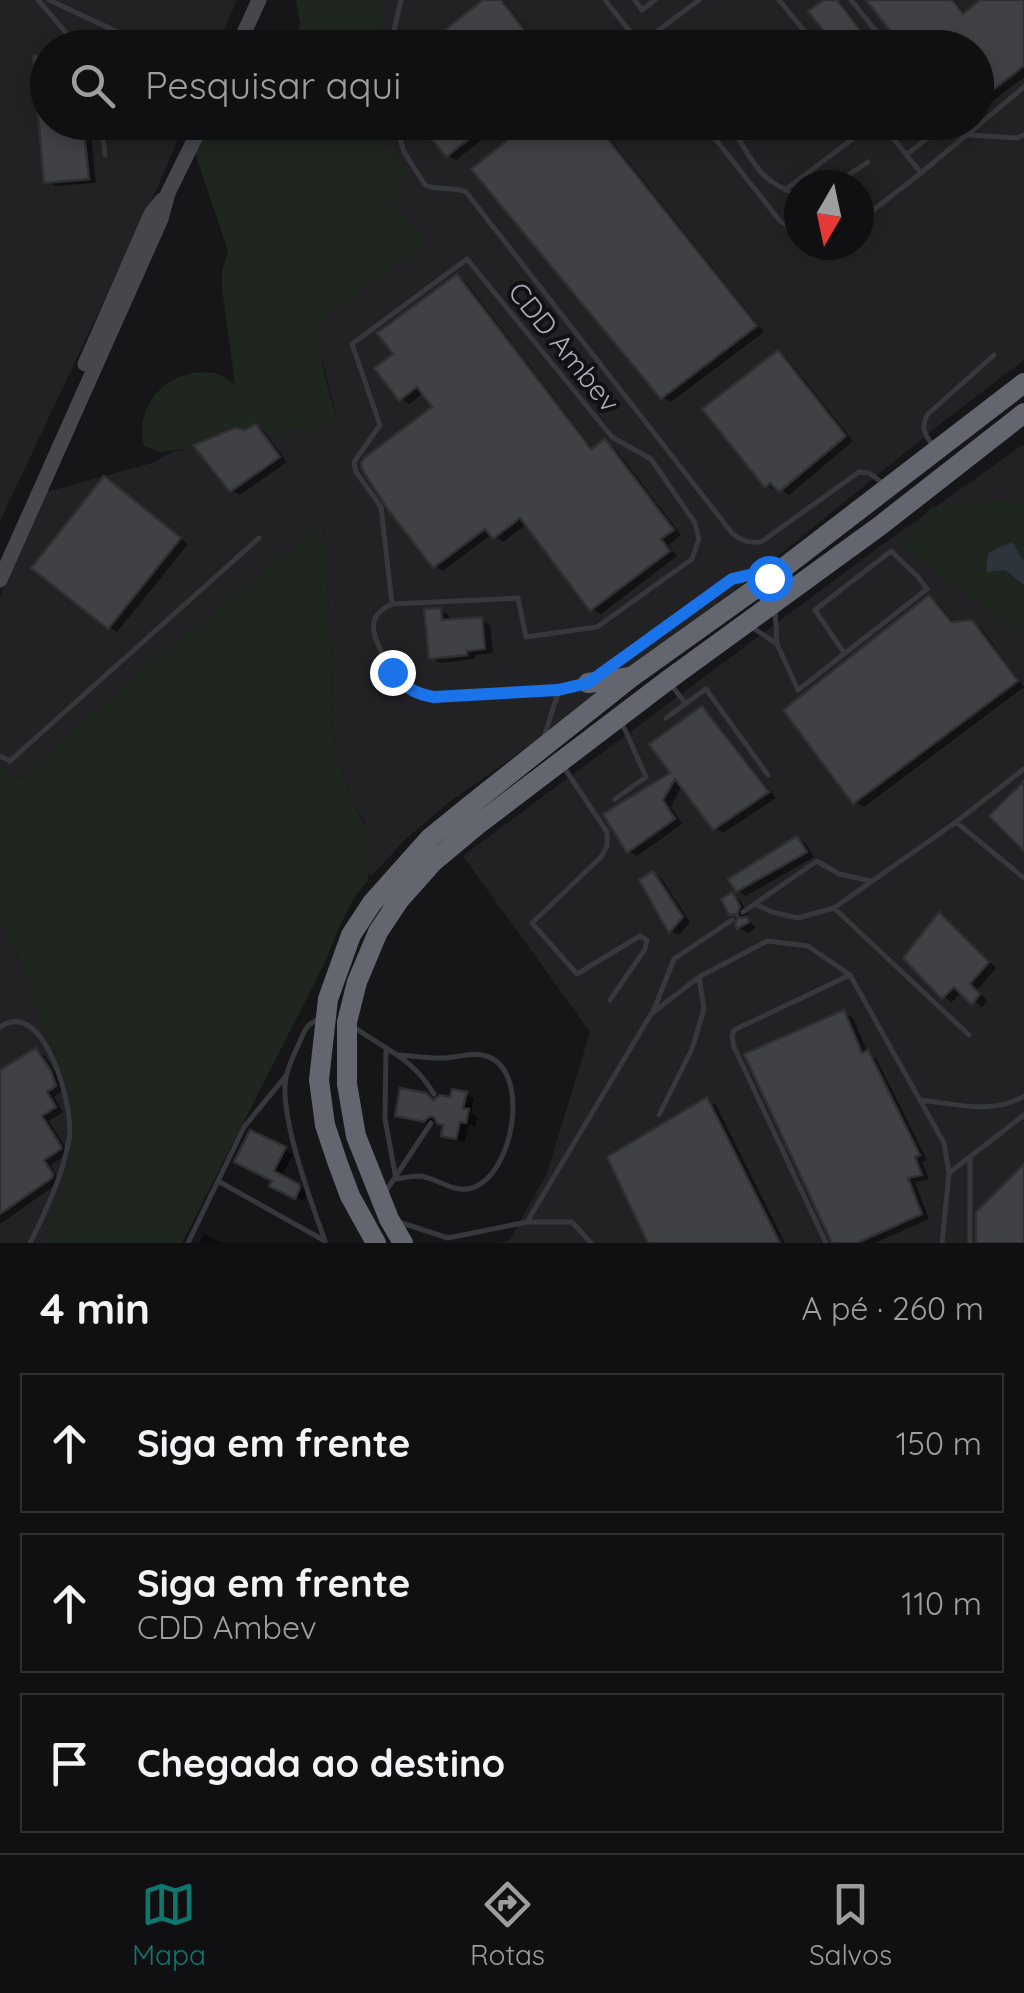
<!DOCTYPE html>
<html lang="pt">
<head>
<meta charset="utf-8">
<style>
	body { margin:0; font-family:Quicksand,sans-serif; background:#1e1e20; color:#f1f3f6 }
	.compass { position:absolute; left:784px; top:170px; width:90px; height:90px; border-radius:50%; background:#101012; box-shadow:0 5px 15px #0003; rotate:189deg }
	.stop { position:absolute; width:30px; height:30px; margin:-22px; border:8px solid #1a73e8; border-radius:50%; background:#fff }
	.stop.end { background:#1a73e8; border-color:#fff; box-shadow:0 2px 10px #0008 }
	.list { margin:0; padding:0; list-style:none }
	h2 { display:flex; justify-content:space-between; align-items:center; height:130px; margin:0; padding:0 40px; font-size:42px }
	h2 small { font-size:32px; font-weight:400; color:#9c9d9f }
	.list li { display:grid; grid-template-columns:65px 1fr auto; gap:30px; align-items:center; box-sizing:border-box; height:140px; margin:0 20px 20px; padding:0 20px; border:2px solid #303032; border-radius:0px }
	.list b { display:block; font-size:38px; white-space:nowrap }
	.list p { margin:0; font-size:32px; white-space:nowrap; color:#9c9d9f }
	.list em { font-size:32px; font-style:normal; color:#9c9d9f }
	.icon { flex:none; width:55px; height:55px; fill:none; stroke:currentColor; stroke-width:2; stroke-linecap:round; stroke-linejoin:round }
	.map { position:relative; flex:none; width:1024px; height:1243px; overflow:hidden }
	.search { position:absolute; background:#101012; box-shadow:0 5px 15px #0003; left:30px; right:30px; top:30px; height:110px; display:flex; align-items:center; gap:25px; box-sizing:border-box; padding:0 35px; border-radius:55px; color:#9c9d9f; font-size:38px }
	.sheet { height:610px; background:#101012 }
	nav { display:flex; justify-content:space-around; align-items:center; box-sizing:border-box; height:140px; border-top:2px solid #303032; background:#101012; font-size:28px; color:#9c9d9f }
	nav a { display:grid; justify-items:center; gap:5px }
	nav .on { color:#0f766e }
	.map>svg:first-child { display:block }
	.built { fill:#222225; fill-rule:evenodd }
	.green { fill:#1e261f }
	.water { fill:#2c353c }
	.shadow { fill:#0007 }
	.building { fill:#404145; stroke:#303034; stroke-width:2.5 }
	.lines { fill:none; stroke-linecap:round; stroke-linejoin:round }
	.lane { stroke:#37383d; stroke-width:5 }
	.secondary { stroke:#45474d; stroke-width:15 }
	.highway { stroke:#63666e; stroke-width:20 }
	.route { stroke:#1a73e8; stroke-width:12 }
	.labels { text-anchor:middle; stroke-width:8; stroke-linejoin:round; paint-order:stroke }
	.street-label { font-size:28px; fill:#a8adb8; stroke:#111113 }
</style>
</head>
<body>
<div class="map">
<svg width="1024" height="1243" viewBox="0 0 1024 1243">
	<rect width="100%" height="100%" fill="#161618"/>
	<path class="built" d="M0,0H237L217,47L48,48V122L185,123L158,186L0,521Z
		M377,0H1024V360L944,421L757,573L564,721L448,803L407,838L372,875H369L367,866L364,821L352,801L342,773L331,722L332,659L323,524L131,679L21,779L0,765V596L46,492L152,463L172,452L189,448L192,444L235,426L257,422L277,435L290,429L303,428L337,419L319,347L322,327L329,314L426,242L391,203L402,189L388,149L384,123L976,122V48L380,47L385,19ZM799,185H859V245H799Z
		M1024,444V1243H498L509,1241L547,1173L590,1032L463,856L879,547Z
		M0,910L76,1109L75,1138L68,1178L55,1218L43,1243H0Z"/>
	<path class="green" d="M296,0H377L385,19L380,47H295L300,23Z
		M209,123H384L388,149L407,171L402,189L391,203L426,242L329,314C311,347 328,385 337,419L310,432C297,426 289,429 277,435L267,433L257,422L244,429L235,426L192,444L189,448L160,452L144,446C133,403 171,366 214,373C221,374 229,381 235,384L222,289V271L228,251L195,153Z
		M1015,500L1024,507V636L898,543L932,507Z
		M323,524L332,659L331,722L342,773L352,801L368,831V881C344,905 334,946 318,976C273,1065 227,1154 182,1243H43C64,1200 74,1157 76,1109L0,910V765L21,779L131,679Z"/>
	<path class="water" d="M1012,542L1024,562V585L1005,570L986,572L988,553Z"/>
	<path class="shadow" d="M487,0H503L541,48H426Z
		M829,0L841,2L876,48H840Z
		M869,0H955L966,15L984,0H1024V77L981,110L976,107V48Z
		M48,122H90L96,183L55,186L47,181Z
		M422,122H505L456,160L448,155Z
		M535,122H597L764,332L671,402L662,397Z
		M900,122H939L917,139L908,134Z
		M458,277L466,282L594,450L605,442L614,447L681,535L668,545L677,556L601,614L592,609L527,524L503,542L492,534L443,571L435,566L436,408L425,392L409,404L401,399L396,355Z
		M778,353L787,358L853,441L789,495L778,487L775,490L767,486Z
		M256,427L265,432L287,462L240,495L232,490L245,433Z
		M113,485L188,544L117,632L109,627Z
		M930,598L938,603L955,624L972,623L981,628L1024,687L864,807L855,802Z
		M440,610L449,615L450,621L481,620L490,625L493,653L475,655V659L440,663L432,658Z
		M702,709L710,714L776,798L723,833L715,828L682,785L671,807L682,824L637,856L629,851L674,773Z
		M797,838L805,843L814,857L746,896L738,891Z
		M653,874L661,878L690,922L679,935L671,931L642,881Z
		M732,895L740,900L748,913L746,919L756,927L748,933L739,928L740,918L731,913Z
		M940,915L948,920L996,968L977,990L987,1001L982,1007L962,991L952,1002L944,997Z
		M844,1013L853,1018L868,1053L876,1058L927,1160L922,1162L929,1179L915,1182L929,1219L875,1243H834L747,1055Z
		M36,1051L45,1056L59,1078L63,1090L54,1097L63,1112L49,1121L69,1153L51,1165L60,1182L0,1224V1073Z
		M466,1094L474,1099L471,1113L477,1117L475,1126L468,1125L465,1142L453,1140L444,1135L446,1126L438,1122L434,1125L406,1120L397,1115L425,1095L436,1102L452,1100Z
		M707,1100L716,1105L785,1243H651L610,1158Z
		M251,1133L293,1154L281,1178L307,1191L304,1201L273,1185L275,1180Z
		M204,1234L222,1243H199Z"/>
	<path class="building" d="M483,0H501L538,48H422Z
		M824,0H837L874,48H837L808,11Z
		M866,0H952L963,14L980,0H1024V66L976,103V48H904Z
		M48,55V122H83L89,179L44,183L33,56Z
		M419,122H491L446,157Z
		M531,122H594L757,326L661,399L471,169Z
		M457,274L591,449L605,439L674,530L661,539L670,551L590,611L520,518L493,539L485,529L433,568L387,508L362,469L361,463L364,458L432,407L417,387L399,401L374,368L393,354L377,333Z
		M778,350L846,436L779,492L770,483L765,488L702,409Z
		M256,424L280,457L230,492L193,445L235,428L245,430Z
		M104,476L181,538L108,629L31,568Z
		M929,595L951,622L972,620L1018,681L853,804L783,710Z
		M441,608L442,620L482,617L485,649L467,651V655L429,659L424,609Z
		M702,706L769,792L713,830L675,779L663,800L675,819L627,853L603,814L670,773L649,744Z
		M1024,781V851L989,816Z
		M797,836L807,852L736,892L728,879Z
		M653,871L683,917L669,933L639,880Z
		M732,892L740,906L737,915L741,918L747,917L749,922L737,929L735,925L738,917L734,914L729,915L721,899Z
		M939,912L989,962L970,984L980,994L972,1005L954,987L942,999L903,958Z
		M844,1010L862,1053L868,1050L920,1155L915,1157L922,1175L908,1178L922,1214L857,1243H832L744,1054Z
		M36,1048L51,1071L56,1086L47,1092L56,1107L42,1116L61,1146V1149L44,1160L53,1174L52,1178L0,1214V1070Z
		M400,1088L426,1093L433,1100L440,1095L450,1097L452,1089L467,1092L463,1108L469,1109L466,1123L460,1122L456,1139L441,1136L443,1125L437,1124L434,1117H429L424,1122L395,1116Z
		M707,1097L780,1243H648L607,1157Z
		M250,1130L286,1147L274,1171L299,1184L300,1188L295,1199L269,1186L272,1181L234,1162Z
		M1024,1164V1243H976V1212Z"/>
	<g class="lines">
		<path class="lane" d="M38,0L79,48
			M49,0L122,34L144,48
			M605,0L643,48
			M635,0L642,10L655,0
			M779,0L818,48
			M851,0L879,35
			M656,33L668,48
			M640,44L699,0
			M390,48L401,0
			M101,122L105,155
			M395,122L404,152L425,185C438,191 453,186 466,192L732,533C742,541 748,543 761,542L859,472L869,473L884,484
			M702,122L780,221L799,233
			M727,122C754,157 752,179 799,195
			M880,122L921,173
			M969,135L1017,138L1024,135
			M906,155L948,122
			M833,185L868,162
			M785,190L854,138
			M859,221L921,173L1024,87
			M934,447C926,436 920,429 927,415L994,355
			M392,604L518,598L526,637L597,627L692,559L699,539L695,523L651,459L612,437L467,259L352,344L380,425L354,462L356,472L381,507L392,604C363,617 374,637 385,659C390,669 395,678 404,686C413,693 423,695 434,697L559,690L581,685
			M775,609L777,644L798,690L927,589L918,577L891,551L815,610L844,653
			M750,626L777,644
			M603,673L732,579L741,576L761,577
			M672,686L686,704
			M666,718L706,689L768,775
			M543,740L559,690
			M0,756L10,761L259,538
			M563,766L607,832V846L601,857L532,923L577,974L640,936L647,940L645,949L610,1000
			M615,799L646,777L621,721
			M956,822L1024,878
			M755,904L772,912L798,918L834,908L956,822L1024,769
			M834,908L969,1035
			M743,912L817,861L839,874L871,881
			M653,1012L674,959L732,920
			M322,1017L310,1024L305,1030C299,1044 291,1059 287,1073C276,1109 312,1204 325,1241
			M0,1027C45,996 75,1110 69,1140C62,1177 46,1211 30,1243
			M354,1027C388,1052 411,1056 434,1094
			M386,1048L385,1119L396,1179
			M921,1100C955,1104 994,1115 1024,1096
			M659,1115L692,1049L704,1009L699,977
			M970,1157V1243
			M949,1173L1024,1115
			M396,1179C403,1178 412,1176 419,1176C437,1177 452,1194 472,1188C515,1174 531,1069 486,1056C471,1051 454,1059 439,1058C426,1058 413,1056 400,1055
			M218,1181L244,1127L285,1077
			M386,1191L431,1123
			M399,1222L448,1238L527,1222L651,1014L699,977L767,941L808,946L850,975L944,1143L949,1173L942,1243
			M527,1222H572L591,1243
			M188,1243L218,1181L325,1241
			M826,1243L734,1047L732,1037L734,1030L850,975"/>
		<path class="secondary" d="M237,48L259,0
			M85,364L151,214L162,200
			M0,580L161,219L168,193L203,122"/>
		<path class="highway" d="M588,683L631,677
			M376,1243L350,1196L337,1161L325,1125L319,1080L328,999L351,935L372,903L430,838L468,807L633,676L769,579L1024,383
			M403,1243L389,1219L356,1136L347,1084V1022L357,982L378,932L400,899L433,862L476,826L668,680L881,525L1024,413"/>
	</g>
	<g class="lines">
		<path class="route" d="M392,672C404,687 415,694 434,697L558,690L588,683L732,579L749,575L769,578"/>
	</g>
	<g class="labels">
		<g class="street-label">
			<text transform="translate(564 347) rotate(51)" y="10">CDD Ambev</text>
		</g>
	</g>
</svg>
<svg class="compass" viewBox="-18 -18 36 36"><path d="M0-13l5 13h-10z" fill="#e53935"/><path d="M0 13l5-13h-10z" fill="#9c9d9f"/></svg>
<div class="stop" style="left:769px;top:578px"></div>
<div class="stop end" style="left:392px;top:672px"></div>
<div class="search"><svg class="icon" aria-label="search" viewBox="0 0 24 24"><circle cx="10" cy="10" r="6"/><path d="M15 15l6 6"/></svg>Pesquisar aqui</div>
</div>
<section class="sheet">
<h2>4 min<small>A pé · 260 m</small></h2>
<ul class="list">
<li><svg class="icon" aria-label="ahead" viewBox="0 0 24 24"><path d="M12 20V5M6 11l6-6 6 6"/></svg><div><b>Siga em frente</b></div><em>150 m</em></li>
<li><svg class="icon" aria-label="ahead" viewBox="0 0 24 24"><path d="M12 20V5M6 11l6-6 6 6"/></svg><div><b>Siga em frente</b><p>CDD Ambev</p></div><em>110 m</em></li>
<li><svg class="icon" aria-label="arrive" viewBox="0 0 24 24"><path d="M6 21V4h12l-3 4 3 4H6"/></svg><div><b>Chegada ao destino</b></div></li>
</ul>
</section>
<nav>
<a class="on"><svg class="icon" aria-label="map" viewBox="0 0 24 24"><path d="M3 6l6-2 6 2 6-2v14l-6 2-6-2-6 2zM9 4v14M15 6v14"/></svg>Mapa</a>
<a><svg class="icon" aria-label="directions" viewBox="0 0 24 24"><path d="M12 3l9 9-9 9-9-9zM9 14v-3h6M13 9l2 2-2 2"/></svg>Rotas</a>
<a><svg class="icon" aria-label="saved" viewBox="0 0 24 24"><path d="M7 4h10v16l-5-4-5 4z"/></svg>Salvos</a>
</nav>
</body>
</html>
